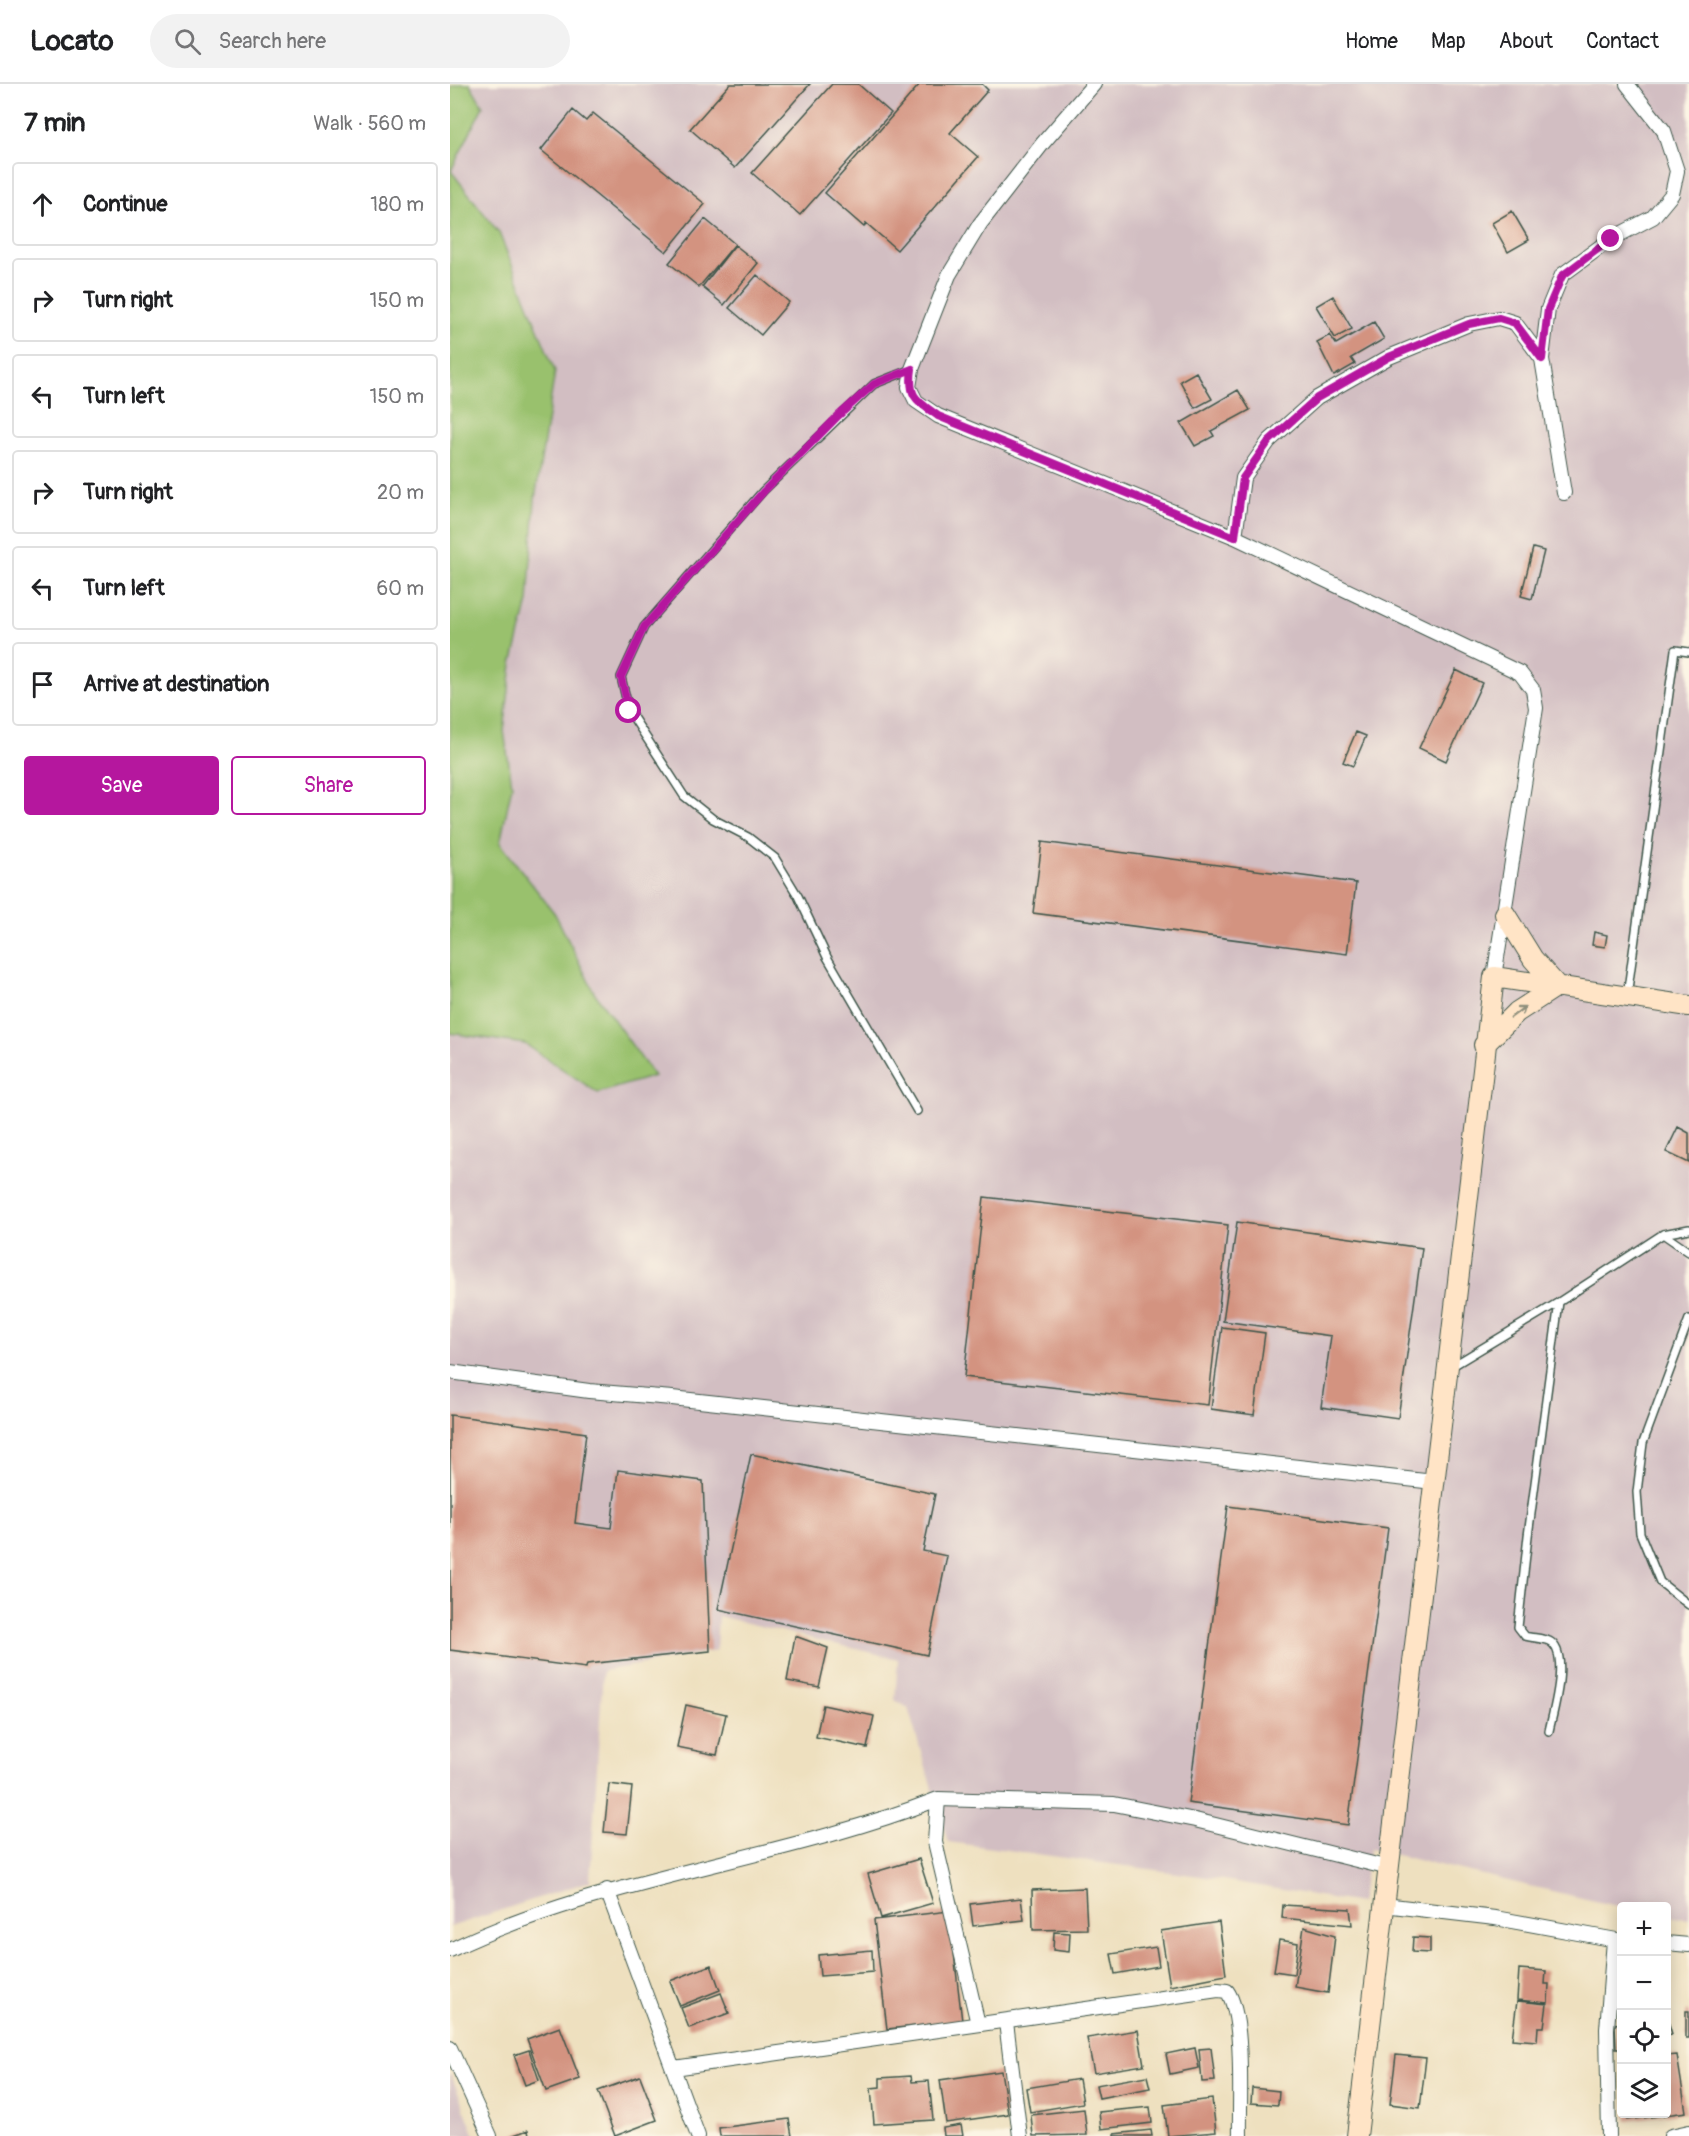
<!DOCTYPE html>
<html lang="en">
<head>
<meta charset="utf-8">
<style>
	body { margin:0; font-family:Pangolin,sans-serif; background:#f2f2f2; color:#202124 }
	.controls { position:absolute; right:18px; bottom:18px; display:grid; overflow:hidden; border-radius:6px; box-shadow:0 3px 15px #0003 }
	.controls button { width:54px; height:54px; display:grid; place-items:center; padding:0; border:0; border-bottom:2px solid #e0e0e0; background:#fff; color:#202124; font:30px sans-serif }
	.stop { position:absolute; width:18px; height:18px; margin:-14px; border:4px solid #b5179e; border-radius:50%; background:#fff }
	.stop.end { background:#b5179e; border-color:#fff; box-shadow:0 2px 6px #0008 }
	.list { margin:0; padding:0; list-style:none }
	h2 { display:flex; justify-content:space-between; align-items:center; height:78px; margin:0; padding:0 24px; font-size:26px }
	h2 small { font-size:20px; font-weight:400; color:#757577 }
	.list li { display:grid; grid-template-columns:39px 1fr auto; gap:18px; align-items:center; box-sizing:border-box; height:84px; margin:0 12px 12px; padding:0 12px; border:2px solid #e0e0e0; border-radius:6px }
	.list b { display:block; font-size:22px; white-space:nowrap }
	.list em { font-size:20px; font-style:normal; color:#757577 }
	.actions { display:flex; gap:12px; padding:18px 24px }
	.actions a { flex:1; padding:14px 0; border:2px solid #b5179e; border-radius:6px; text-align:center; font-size:21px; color:#b5179e }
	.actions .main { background:#b5179e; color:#fff }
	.icon { flex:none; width:33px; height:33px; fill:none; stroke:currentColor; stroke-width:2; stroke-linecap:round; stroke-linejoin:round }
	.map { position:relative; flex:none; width:1239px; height:2052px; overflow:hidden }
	header { display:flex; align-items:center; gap:36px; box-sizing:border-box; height:84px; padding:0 30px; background:#fff; border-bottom:2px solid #e0e0e0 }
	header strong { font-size:28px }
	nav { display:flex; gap:33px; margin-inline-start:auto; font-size:21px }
	.search { width:420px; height:54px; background:#f2f2f2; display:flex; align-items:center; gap:15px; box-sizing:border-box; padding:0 21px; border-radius:33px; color:#757577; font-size:22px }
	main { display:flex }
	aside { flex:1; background:#fff }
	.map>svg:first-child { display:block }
	.industrial { fill:#d2bec2 }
	.green { fill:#99c16d; stroke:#5c7f50; stroke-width:1.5 }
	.building { fill:#d39380 }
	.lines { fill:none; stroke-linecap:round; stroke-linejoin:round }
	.lane-casing { stroke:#3e5549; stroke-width:10 }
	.street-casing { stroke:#3e5549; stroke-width:16 }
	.secondary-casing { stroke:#3e5549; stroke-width:22 }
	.lane { stroke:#fff; stroke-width:7 }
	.street { stroke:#fff; stroke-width:14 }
	.secondary { stroke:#ffe4c6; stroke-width:20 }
	.oneway { stroke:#8f907d }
	.route { stroke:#b5179e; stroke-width:8 }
</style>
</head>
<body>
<header>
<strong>Locato</strong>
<div class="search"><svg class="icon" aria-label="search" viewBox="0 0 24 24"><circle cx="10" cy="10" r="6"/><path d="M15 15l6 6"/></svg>Search here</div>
<nav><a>Home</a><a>Map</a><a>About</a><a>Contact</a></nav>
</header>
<main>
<aside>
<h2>7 min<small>Walk · 560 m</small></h2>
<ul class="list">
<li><svg class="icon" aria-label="ahead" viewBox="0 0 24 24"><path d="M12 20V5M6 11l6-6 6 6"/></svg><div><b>Continue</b></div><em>180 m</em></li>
<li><svg class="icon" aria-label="right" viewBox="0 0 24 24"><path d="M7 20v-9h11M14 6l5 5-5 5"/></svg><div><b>Turn right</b></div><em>150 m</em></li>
<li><svg class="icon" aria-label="left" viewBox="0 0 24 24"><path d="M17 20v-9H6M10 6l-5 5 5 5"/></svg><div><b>Turn left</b></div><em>150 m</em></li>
<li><svg class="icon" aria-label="right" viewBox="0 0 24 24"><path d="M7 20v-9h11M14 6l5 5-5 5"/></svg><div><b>Turn right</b></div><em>20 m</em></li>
<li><svg class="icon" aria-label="left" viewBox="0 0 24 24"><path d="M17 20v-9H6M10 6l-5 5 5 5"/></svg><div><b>Turn left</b></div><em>60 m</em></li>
<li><svg class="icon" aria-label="arrive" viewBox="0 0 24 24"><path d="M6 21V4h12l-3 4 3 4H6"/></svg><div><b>Arrive at destination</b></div></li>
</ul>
<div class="actions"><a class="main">Save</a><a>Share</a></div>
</aside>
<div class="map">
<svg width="1239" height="2052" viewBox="0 0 1239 2052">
	<rect width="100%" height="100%" fill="#fcf5e5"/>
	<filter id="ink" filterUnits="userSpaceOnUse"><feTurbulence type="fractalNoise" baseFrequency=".0167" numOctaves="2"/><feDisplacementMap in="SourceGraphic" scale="12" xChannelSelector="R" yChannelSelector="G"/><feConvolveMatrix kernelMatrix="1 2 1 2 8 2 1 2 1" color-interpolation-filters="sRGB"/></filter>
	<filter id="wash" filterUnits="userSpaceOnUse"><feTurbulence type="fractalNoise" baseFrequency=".008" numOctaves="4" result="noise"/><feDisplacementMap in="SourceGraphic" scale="24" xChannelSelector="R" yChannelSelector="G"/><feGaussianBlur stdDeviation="1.35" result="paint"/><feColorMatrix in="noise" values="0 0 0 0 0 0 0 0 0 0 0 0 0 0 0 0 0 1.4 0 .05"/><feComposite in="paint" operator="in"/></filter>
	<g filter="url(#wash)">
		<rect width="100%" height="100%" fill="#eee0bf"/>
		<path class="industrial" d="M10,0H1239V1835L1217,1832L1216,1822L1171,1823L920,1765L910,1819L750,1792L498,1758L458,1624L445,1616L448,1575L268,1532L266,1567L153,1587L140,1797L0,1843V3Z
			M0,1988L25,2052H0Z"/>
		<path class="green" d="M10,0H20L33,22L1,87L49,149L105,287L85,415L78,518L62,580L54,647L62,701L50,759L105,830L144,908L204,992L148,1009L75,960L0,949V3Z"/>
		<g id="blocks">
			<path class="building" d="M280,0H360L285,84L240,45Z
				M382,0H408L441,29L350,131L302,89Z
				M470,0H532L538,6L500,49L528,73L447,166L416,139L414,143L375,109Z
				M123,26L136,37L143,29L255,120L216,168L91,66Z
				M1062,127L1079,156L1058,168L1042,139Z
				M255,135L285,160L249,203L219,179Z
				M285,161L308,179L274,221L252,203Z
				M307,191L339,218L311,251L279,224Z
				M883,212L902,245L885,254L866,222Z
				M924,238L934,255L901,274L905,280L884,292L867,258L880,251L886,260Z
				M746,288L762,315L745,324L730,297Z
				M788,306L800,326L761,347L764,352L745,362L731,339Z
				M1083,464L1094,467L1082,515L1071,512Z
				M1006,586L1032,599L996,677L969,664Z
				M906,648L916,652L903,682L893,678Z
				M592,758L906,799L897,870L583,829Z
				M1144,848L1157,851L1155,863L1142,861Z
				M1228,1043L1239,1049V1079L1216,1068Z
				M534,1113L778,1141L758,1321L514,1293Z
				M787,1138L972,1164L948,1334L871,1323L881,1252L773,1237Z
				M772,1243L815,1249L804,1331L761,1325Z
				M0,1331L136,1349L125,1439L161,1444L168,1386L253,1397L260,1567L137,1580L136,1584L0,1566Z
				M301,1370L485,1410L473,1467L497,1472L477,1571L268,1525Z
				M778,1422L938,1444L898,1741L738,1719Z
				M345,1552L378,1564L369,1603L337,1597Z
				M236,1621L276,1630L267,1671L227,1663Z
				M373,1621L424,1632L417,1664L366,1653Z
				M159,1700L182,1703L177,1750L154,1748Z
				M469,1775L483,1819L431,1834L418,1790Z
				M635,1804L637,1845L583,1846L582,1806Z
				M571,1814L574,1836L523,1842L520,1820Z
				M833,1821L900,1825L902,1841L832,1834Z
				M499,1827L512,1937L437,1945L424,1836Z
				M769,1838L776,1891L720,1902L711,1847Z
				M854,1843L885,1852L878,1909L845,1903Z
				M604,1848L620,1849L619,1868L603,1866Z
				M963,1853L980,1854V1869L962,1868Z
				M829,1856L848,1859L844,1890L824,1887Z
				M706,1863L709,1882L665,1890L661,1870Z
				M422,1866L423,1888L370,1892L368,1871Z
				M261,1881L270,1906L230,1922L220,1897Z
				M1069,1885L1096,1887L1095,1900H1099L1098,1919L1067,1916Z
				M271,1909L279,1929L239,1944L231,1924Z
				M1067,1917L1097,1920L1094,1943H1088L1087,1957L1062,1955Z
				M1236,1927H1239V1954H1236Z
				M1216,1930L1222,1950L1216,1951Z
				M1172,1939V1965H1166L1165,1940Z
				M110,1943L130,1995L96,2007L77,1955Z
				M688,1946L694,1981L644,1989L637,1954Z
				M745,1964L749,1984L720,1990L716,1970Z
				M761,1964L765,1997L752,1998L749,1965Z
				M79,1966L89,1996L75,2001L64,1971Z
				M946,1971L976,1974L970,2024L940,2020Z
				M1227,1971L1236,2028L1216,2031V1972Z
				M551,1987L558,2030L496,2039L490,1996Z
				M190,1992L207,2036L165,2052L148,2007Z
				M461,1992L462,1998L479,1997L483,2036L424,2040L421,2004L430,2003V1994Z
				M697,1992L700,2004L649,2014L646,2001Z
				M629,1995L633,2019L580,2028L576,2004Z
				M802,2004L829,2007L828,2021L801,2019Z
				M762,2015L766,2048L718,2052L714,2021Z
				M700,2023L702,2039L651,2045L649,2028Z
				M634,2025L637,2051L583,2052L581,2031Z
				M1176,2030H1216V2031L1177,2036Z
				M339,2035L342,2052H270L269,2044Z
				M511,2041L513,2052H494L493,2044Z
				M78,2046L79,2052H61Z
				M701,2046L702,2052H664V2050Z"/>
		</g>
	</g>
	<g filter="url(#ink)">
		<use href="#blocks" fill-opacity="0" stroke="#3e5549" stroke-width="1.5"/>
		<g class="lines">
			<defs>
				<path id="lane" d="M462,285L424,300L313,407L194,543L171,593L179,627L234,712L263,735L298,753L325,774L348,812L377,873L467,1027
					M1177,912L1225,566L1239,568
					M1213,1150L1239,1168
					M1239,1235L1193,1359L1187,1408L1190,1449L1210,1498L1239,1521
					M1001,1283L1109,1218L1213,1150L1239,1145
					M1099,1647C1103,1628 1121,1568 1099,1557C1092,1554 1082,1554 1075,1552L1068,1543L1078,1452L1109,1218"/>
				<path id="street" d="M644,0L593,59L530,140L499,191L462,285L459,303L466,317L488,332L785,453L1070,589L1083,606L1086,624L1044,893
					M1114,409L1092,275L1098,225L1112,191L1161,155L1203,133L1222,110L1227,87L1214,47L1177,0
					M785,453L793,394L819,357L867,314L939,273L1019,240L1049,234L1065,239L1092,275
					M0,1288L139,1307L222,1314L984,1398
					M488,1715L664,1720L745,1736L939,1784
					M157,1806L248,2052
					M934,1821L1045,1834L1172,1857
					M1216,1859L1239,1861
					M0,1866C155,1792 329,1777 488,1715L485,1758L528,1940
					M556,1938L570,2052
					M0,1964L40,2052
					M224,1984L768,1906L777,1907C795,1932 789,2019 790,2052
					M1159,2052L1157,1945L1164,1856
					M1221,2052L1239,2048"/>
				<path id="secondary" d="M1034,961L1067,928L1107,902L1083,875L1055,830
					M907,2052L1044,893L1239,922"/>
			</defs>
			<use href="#lane" class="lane-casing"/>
			<use href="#street" class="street-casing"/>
			<use href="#secondary" class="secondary-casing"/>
			<use href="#lane" class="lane"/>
			<use href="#street" class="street"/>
			<use href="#secondary" class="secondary"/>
		</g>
		<defs><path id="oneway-shaft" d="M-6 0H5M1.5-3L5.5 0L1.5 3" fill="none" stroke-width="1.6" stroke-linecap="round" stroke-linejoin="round" transform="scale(1.5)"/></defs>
		<use class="oneway" href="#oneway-shaft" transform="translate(1068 928) rotate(-37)"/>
	</g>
	<g class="lines" filter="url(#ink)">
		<path class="route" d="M179,627L171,593L194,543L314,407L388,332L424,300L462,285C458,313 466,316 488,332L785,453L793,394L819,357L867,314L939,273L1019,240L1049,234L1065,239L1092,275L1098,225L1112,192L1161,155"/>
	</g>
</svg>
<div class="controls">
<button>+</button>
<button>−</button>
<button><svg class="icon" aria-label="locate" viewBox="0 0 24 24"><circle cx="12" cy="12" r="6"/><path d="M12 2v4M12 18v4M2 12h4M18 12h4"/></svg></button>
<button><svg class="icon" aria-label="layers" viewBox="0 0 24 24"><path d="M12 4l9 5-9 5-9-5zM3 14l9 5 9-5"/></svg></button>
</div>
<div class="stop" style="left:179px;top:627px"></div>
<div class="stop end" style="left:1161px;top:155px"></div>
</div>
</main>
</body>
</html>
